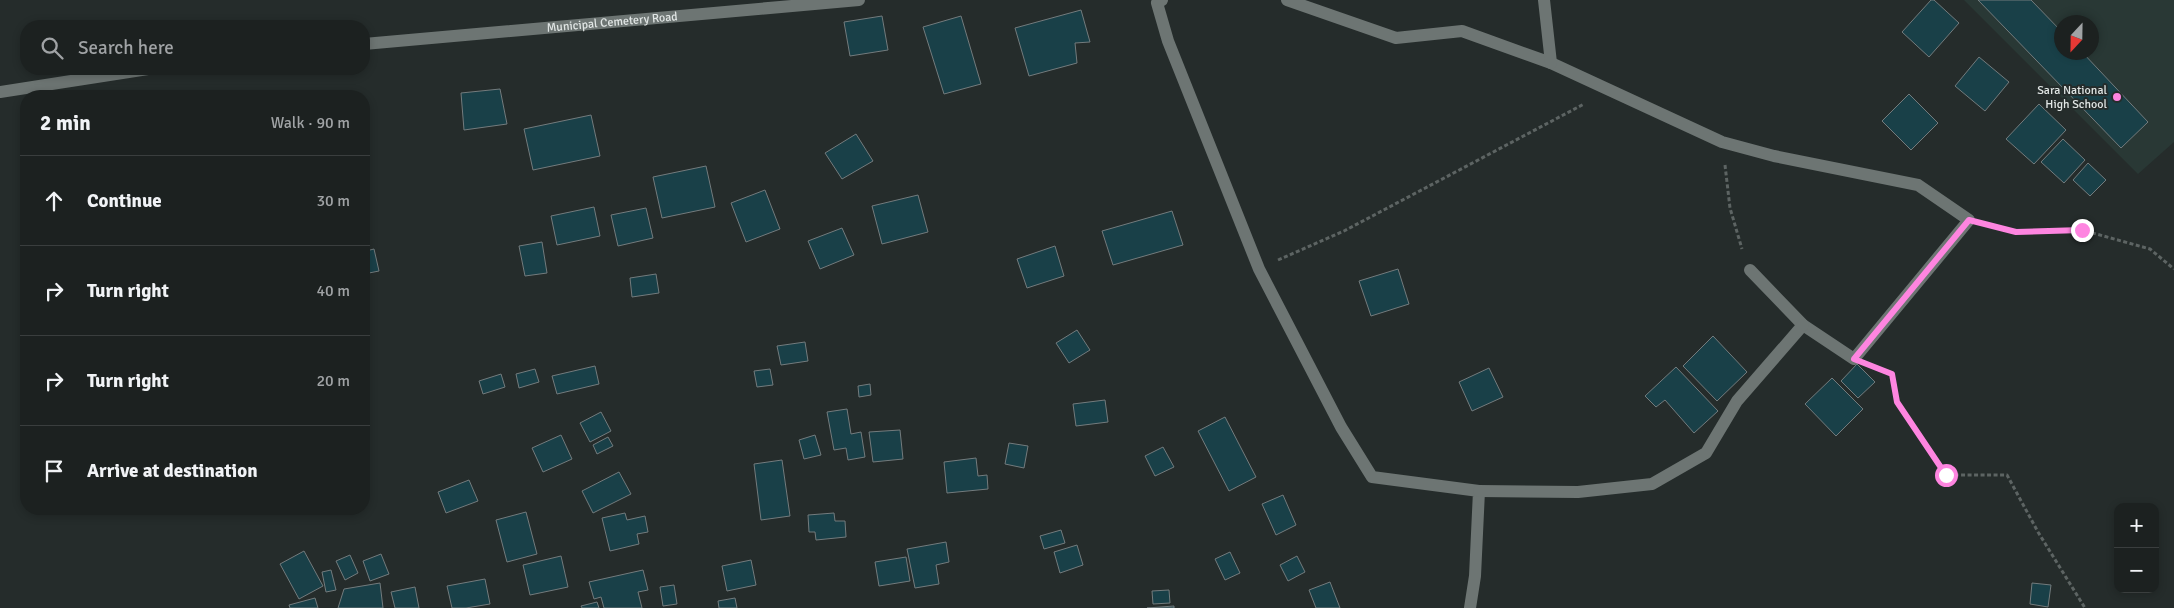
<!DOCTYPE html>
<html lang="en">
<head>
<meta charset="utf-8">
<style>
	body { margin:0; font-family:Signika,sans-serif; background:#292e2d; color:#f1f3f6 }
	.controls { position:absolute; right:15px; bottom:15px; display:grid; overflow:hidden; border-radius:10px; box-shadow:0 2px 8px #0003 }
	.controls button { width:45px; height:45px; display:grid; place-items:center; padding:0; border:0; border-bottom:1px solid #3a3e3e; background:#1c2120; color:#f1f3f6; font:25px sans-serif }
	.compass { position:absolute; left:2054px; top:15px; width:45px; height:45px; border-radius:50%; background:#1c2120; box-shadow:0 2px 8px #0003; rotate:202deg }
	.stop { position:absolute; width:15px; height:15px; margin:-11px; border:4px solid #fe85e0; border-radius:50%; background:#fff }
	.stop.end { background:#fe85e0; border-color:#fff; box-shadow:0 1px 5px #0008 }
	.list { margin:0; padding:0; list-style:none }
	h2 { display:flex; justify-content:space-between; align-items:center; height:65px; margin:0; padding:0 20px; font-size:21px }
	h2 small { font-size:16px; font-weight:400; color:#a0a3a5 }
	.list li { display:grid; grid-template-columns:32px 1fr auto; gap:15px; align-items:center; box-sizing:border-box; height:90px; padding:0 20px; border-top:1px solid #3a3e3e }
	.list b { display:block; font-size:19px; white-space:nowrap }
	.list em { font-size:16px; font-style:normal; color:#a0a3a5 }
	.icon { flex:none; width:28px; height:28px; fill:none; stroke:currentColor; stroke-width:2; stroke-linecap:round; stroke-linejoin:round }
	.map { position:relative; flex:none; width:2174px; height:608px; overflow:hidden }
	.search { position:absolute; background:#1c2120; box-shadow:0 2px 8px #0003; left:20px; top:20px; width:350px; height:55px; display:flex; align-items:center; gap:12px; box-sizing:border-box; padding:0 18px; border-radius:20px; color:#a0a3a5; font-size:19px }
	.panel { position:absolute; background:#1c2120; box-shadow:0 2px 8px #0003; left:20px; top:90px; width:350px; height:425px; border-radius:20px }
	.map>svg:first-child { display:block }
	.built { fill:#293835; fill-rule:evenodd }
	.building { fill:#194048; stroke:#737b7d }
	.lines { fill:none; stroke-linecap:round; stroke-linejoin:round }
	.path { stroke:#5d6463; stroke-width:3; stroke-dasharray:4 2.5; stroke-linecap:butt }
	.minor { stroke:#6d7573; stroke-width:12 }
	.route { stroke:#fe85e0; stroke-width:6 }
	.poi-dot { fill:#fe85e0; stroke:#252c2b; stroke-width:2 }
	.labels { text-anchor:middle; stroke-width:4; stroke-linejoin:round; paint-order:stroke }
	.street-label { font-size:12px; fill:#e1e6e5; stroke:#252c2b }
	.poi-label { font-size:12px; fill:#e1e6e5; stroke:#252c2b; text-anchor:end }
</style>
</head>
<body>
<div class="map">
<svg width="2174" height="608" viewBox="0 0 2174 608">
	<rect width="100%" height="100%" fill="#252c2b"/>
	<path class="built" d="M1964,0H2174V142L2138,174ZM2062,22H2092V52H2062Z"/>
	<path class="building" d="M1931,0H1934L1959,23L1929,57L1902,32Z
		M1978,0H2031L2062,32V52H2082L2148,122L2121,148Z
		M1081,10L1090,42L1075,43L1077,63L1029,76L1015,28Z
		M882,16L888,50L850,56L844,22Z
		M961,16L981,84L944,94L923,27Z
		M1979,57L2009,82L1985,111L1955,86Z
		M500,89L507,124L464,130L461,93Z
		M1909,94L1938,123L1911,150L1882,121Z
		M2039,104L2066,130L2034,164L2006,139Z
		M591,115L600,156L533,170L524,129Z
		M856,134L873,161L842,179L825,153Z
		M2063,139L2085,160L2064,183L2041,162Z
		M2088,163L2106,180L2090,196L2073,180Z
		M706,166L715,207L662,218L653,177Z
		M765,190L780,229L746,242L731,203Z
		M918,195L928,232L882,244L872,206Z
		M594,207L600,236L557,245L551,216Z
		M646,208L653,238L618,246L611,215Z
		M1172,211L1183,245L1113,265L1102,231Z
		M842,228L854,255L820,269L808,241Z
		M542,242L547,273L525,276L519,246Z
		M364,243L366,251L374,249L379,271L364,274Z
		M1055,246L1064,276L1027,288L1017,259Z
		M1398,269L1409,304L1371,316L1359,281Z
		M656,274L659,293L632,297L630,278Z
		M1077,330L1090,350L1069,363L1056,343Z
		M1713,336L1747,372L1717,401L1683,366Z
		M805,342L808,361L781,365L777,346Z
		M1857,364L1875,382L1858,398L1841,381Z
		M595,366L599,384L557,394L552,376Z
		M1676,367L1718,411L1694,433L1665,400L1656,407L1645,396Z
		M1489,368L1503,397L1472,411L1459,382Z
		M535,369L539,382L519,388L516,374Z
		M770,369L773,385L757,387L754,371Z
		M501,374L505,387L483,394L479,381Z
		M1832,378L1863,409L1836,436L1805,404Z
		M870,384L871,395L859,397L858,386Z
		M1105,400L1108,422L1076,426L1073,404Z
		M847,409L851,434L861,432L865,457L848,460L846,448L834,450L827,412Z
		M601,412L611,431L590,442L580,423Z
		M1225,417L1256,477L1229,491L1198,431Z
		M900,430L903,459L873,462L869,432Z
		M561,435L572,459L543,472L532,448Z
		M815,435L821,455L804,459L799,440Z
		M608,437L613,446L597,454L593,445Z
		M1009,443L1028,446L1024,468L1005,464Z
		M1163,447L1174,467L1155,476L1145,456Z
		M976,458L978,476L987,475L988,489L947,493L944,462Z
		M782,460L790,516L761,520L754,464Z
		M619,472L631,494L593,513L582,491Z
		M469,480L478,501L446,513L438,492Z
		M1283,495L1296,525L1276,535L1262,504Z
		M526,512L537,554L507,562L496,520Z
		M625,513L627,520L645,516L648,532L637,534L639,544L610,551L602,518Z
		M834,513L835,521H845L846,537L816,540L815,532H809L808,515Z
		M1061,530L1065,543L1044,549L1040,536Z
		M946,542L949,562L936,565L939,584L915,588L907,549Z
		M1077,545L1083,565L1060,573L1054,552Z
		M304,551L323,586L299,599L280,564Z
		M1230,552L1240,573L1225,580L1215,559Z
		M381,554L389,574L370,581L363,561Z
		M350,555L358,573L345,580L336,561Z
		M561,556L568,587L530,595L523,565Z
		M1297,556L1305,572L1288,581L1280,565Z
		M906,557L910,581L879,586L875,562Z
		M751,560L756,585L727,591L722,566Z
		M331,570L336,590L326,592L322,572Z
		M643,570L648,590L638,592L642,608H604L601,597L594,599L589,582Z
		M485,579L490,604L466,608H452L447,586Z
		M1330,582L1340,608H1316L1309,590Z
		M380,583L383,608H338L344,589Z
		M2032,583L2051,585L2048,607L2030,604Z
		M674,585L677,604L663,606L660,587Z
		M415,587L419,608H395L391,592Z
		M1169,590L1170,603L1153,604L1152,591Z
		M315,598L318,608H290L289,605Z
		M735,598L737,608H719L718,601Z
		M597,602L599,608H582L581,606Z
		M1174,606V608H1147Z"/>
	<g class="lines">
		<path class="path" d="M1725,165L1730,208L1742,249
			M1989,225L2016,231L2082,230L2150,249L2174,269
			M1278,260L1344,231L1584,104
			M1876,367L1892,373L1897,402L1946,475H2007L2038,532L2085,608"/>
		<g class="minor">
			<path d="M1162,0L1157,3L1168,41L1259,269L1341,427L1372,477L1479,491L1475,576L1470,608"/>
			<path d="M1287,0L1396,38L1462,31L1551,63L1722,142L1774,156L1918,185L1969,220L1854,359L1803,325L1750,270"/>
			<path d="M1544,0L1551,63"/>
			<path id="s1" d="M364,44L859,0"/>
			<path d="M0,92L148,69"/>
			<path d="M1479,491L1578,492L1652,484L1706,453L1737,401L1803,325"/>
		</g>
	</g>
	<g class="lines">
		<path class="route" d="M1946,475L1897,402L1892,374L1854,359L1969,220L2016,232L2082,230"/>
	</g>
	<circle class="poi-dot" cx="2117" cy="97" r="5"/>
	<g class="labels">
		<g class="street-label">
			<text dy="4" stroke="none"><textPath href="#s1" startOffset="249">Municipal Cemetery Road</textPath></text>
		</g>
		<g class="poi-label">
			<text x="2107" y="94">Sara National<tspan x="2107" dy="14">High School</tspan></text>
		</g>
	</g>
</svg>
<div class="controls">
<button>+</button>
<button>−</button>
</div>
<svg class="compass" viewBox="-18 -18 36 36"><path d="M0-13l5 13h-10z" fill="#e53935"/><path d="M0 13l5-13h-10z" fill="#a0a3a5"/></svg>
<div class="stop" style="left:1946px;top:475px"></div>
<div class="stop end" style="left:2082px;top:230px"></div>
<div class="search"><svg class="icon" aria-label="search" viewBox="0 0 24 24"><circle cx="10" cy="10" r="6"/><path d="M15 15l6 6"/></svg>Search here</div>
<section class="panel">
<h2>2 min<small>Walk · 90 m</small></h2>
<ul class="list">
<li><svg class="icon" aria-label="ahead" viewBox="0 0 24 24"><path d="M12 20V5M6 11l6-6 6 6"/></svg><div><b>Continue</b></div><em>30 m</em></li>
<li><svg class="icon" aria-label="right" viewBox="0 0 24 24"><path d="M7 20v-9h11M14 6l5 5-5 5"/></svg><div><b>Turn right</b></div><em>40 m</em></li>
<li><svg class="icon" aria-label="right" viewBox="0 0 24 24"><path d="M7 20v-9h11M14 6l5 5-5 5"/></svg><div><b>Turn right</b></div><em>20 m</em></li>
<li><svg class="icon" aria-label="arrive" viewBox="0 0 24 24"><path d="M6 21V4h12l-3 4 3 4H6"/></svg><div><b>Arrive at destination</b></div></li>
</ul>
</section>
</div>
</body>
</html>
